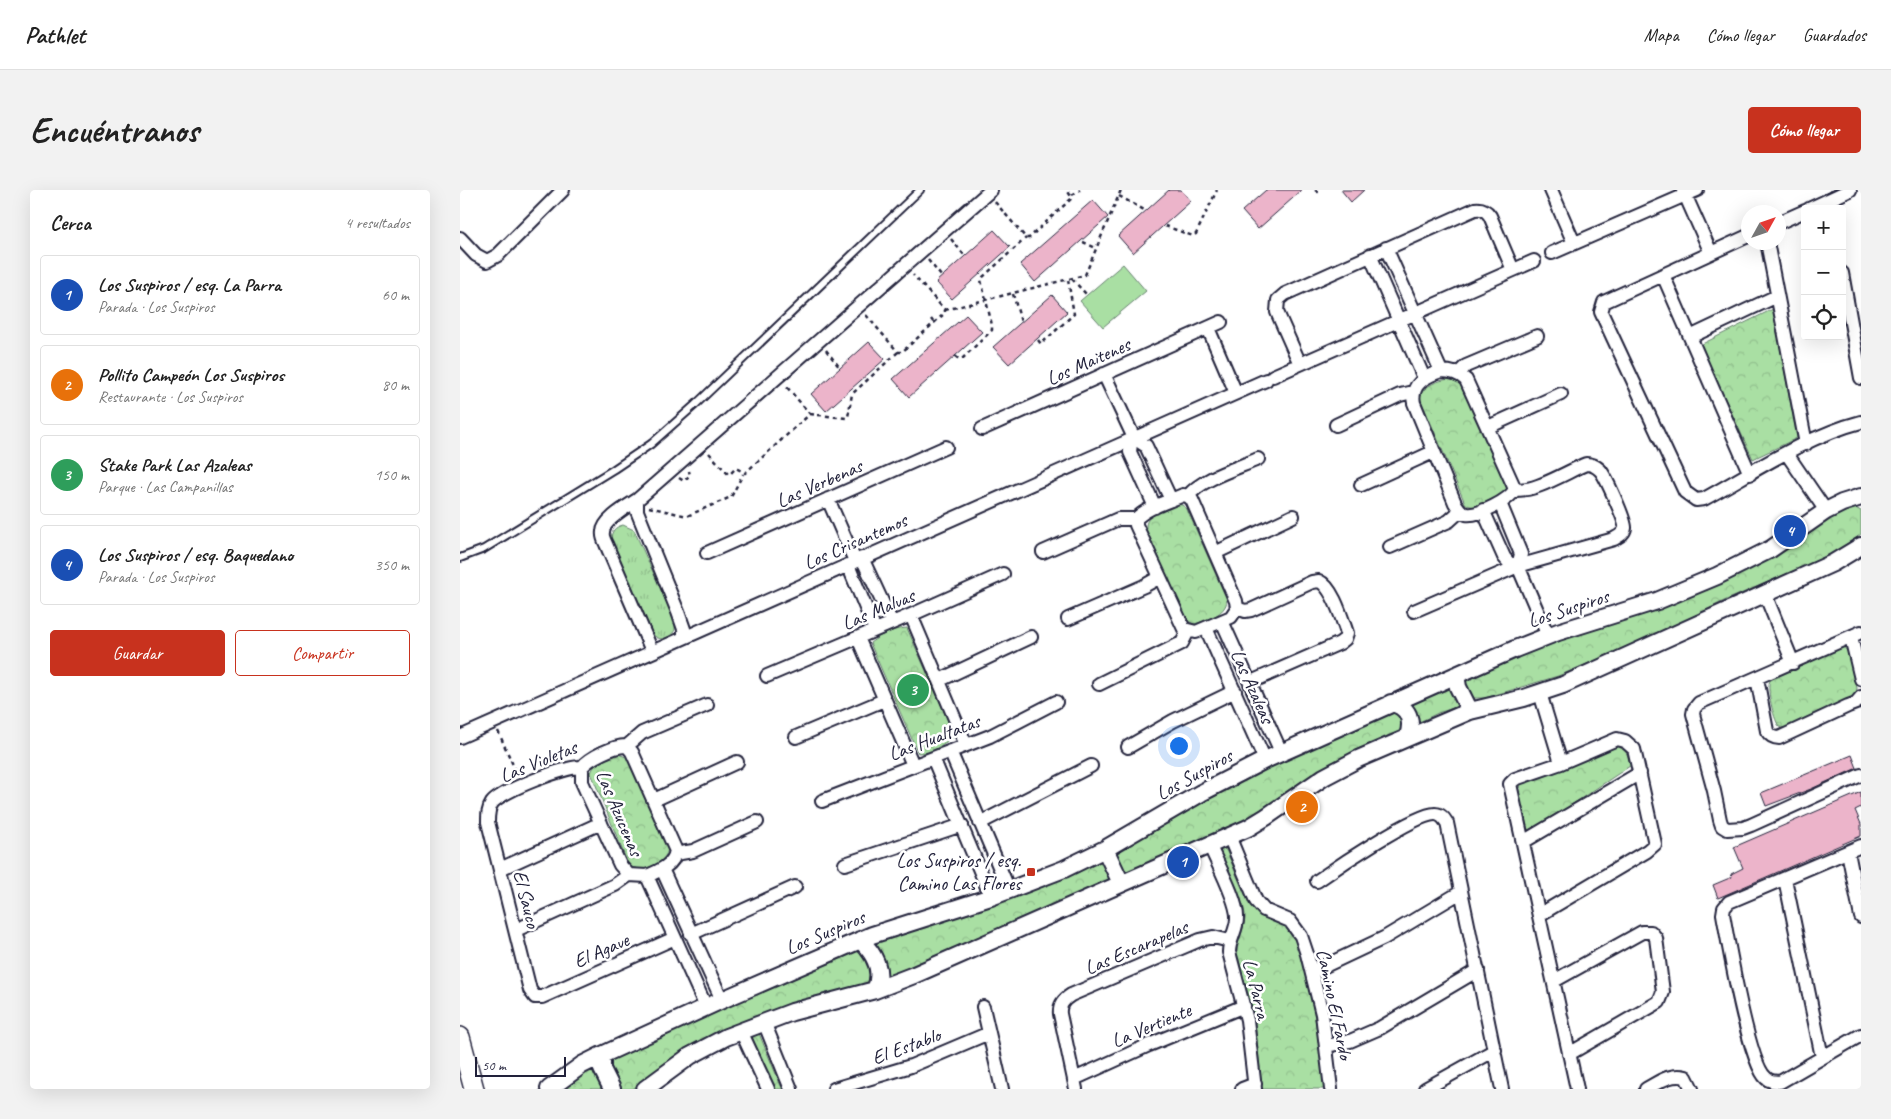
<!DOCTYPE html>
<html lang="es">
<head>
<meta charset="utf-8">
<style>
	body { margin:0; font-family:Caveat,sans-serif; background:#f2f2f2; color:#222 }
	.controls { position:absolute; right:15px; top:15px; display:grid; overflow:hidden; border-radius:5px; box-shadow:0 5px 20px #0002 }
	.controls button { width:45px; height:45px; display:grid; place-items:center; padding:0; border:0; border-bottom:1px solid #e0e0e0; background:#fff; color:#222; font:25px sans-serif }
	.compass { position:absolute; left:1281px; top:15px; width:45px; height:45px; border-radius:50%; background:#fff; box-shadow:0 5px 20px #0002; rotate:50deg }
	.scale { position:absolute; left:15px; bottom:12px; width:91px; box-sizing:border-box; padding-left:5px; border:2px solid #22223b; border-top:0; font-size:14px; line-height:18px; white-space:nowrap; color:#22223b; -webkit-text-stroke:4px #fff; paint-order:stroke }
	.you { position:absolute; left:718px; top:555px; width:18px; height:18px; margin:-12px; border:4px solid #fff; border-radius:50%; background:#1a73e8; box-shadow:0 0 0 8px #1a73e833 }
	.badge { display:grid; place-items:center; width:32px; height:32px; border-radius:50%; background:#c8321e; color:#fff; font-size:16px; font-weight:700 }
	.pin { position:absolute; translate:-50% -50%; border:2px solid #fff; box-shadow:0 1px 5px #0006 }
	.list { margin:0; padding:0; list-style:none }
	h2 { display:flex; justify-content:space-between; align-items:center; height:65px; margin:0; padding:0 20px; font-size:21px }
	h2 small { font-size:16px; font-weight:400; color:#767676 }
	.list li { display:grid; grid-template-columns:32px 1fr auto; gap:15px; align-items:center; box-sizing:border-box; height:80px; margin:0 10px 10px; padding:0 10px; border:1px solid #e0e0e0; border-radius:5px }
	.list b { display:block; font-size:19px; white-space:nowrap }
	.list p { margin:0; font-size:16px; white-space:nowrap; color:#767676 }
	.list em { font-size:16px; font-style:normal; color:#767676 }
	.actions { display:flex; gap:10px; padding:15px 20px }
	.actions a { flex:1; padding:11px 0; border:1px solid #c8321e; border-radius:5px; text-align:center; font-size:18px; color:#c8321e }
	.actions .main { background:#c8321e; color:#fff }
	.icon { flex:none; width:28px; height:28px; fill:none; stroke:currentColor; stroke-width:2; stroke-linecap:round; stroke-linejoin:round }
	.map { position:relative; flex:none; width:1401px; height:899px; overflow:hidden; border-radius:5px }
	header { display:flex; align-items:center; gap:30px; box-sizing:border-box; height:70px; padding:0 25px; background:#fff; border-bottom:1px solid #e0e0e0 }
	header strong { font-size:24px }
	nav { display:flex; gap:28px; margin-inline-start:auto; font-size:18px }
	.intro { display:flex; align-items:center; justify-content:space-between; box-sizing:border-box; height:120px; padding:0 30px }
	h1 { margin:0; font-size:35px }
	.button { padding:12px 22px; border-radius:5px; background:#c8321e; color:#fff; font-size:18px; font-weight:700 }
	main { display:flex; gap:30px; padding:0 30px }
	aside { flex:1; background:#fff; border-radius:5px; box-shadow:0 5px 20px #0002 }
	.map>svg:first-child { display:block }
	.grass { fill:url(#grass-tufts); stroke:#66806f }
	.park { fill:url(#park-crowns); stroke:#66806f }
	.pitch { fill:#a9dfa3; stroke:#66806f }
	.building { fill:#ecb4ca; stroke:#22223b }
	.lines { fill:none; stroke-linecap:round; stroke-linejoin:round }
	.service-casing { stroke:#22223b; stroke-width:10 }
	.minor-casing { stroke:#22223b; stroke-width:16 }
	.tertiary-casing { stroke:#22223b; stroke-width:20 }
	.secondary-casing { stroke:#22223b; stroke-width:22 }
	.path { stroke:#22223b; stroke-width:2.5; stroke-dasharray:4 4; stroke-linecap:butt }
	.service { stroke:#fff; stroke-width:6 }
	.minor { stroke:#fff; stroke-width:12 }
	.tertiary { stroke:#fff; stroke-width:16 }
	.secondary { stroke:#fff; stroke-width:19 }
	.poi-dot { fill:#c8321e; stroke:#fff; stroke-width:2 }
	.labels { text-anchor:middle; stroke-width:5; stroke-linejoin:round; paint-order:stroke }
	.street-label { font-size:20px; fill:#22223b; stroke:#fff }
	.poi-label { font-size:20px; fill:#22223b; stroke:#fff; text-anchor:end }
</style>
</head>
<body>
<header>
<strong>Pathlet</strong>
<nav><a>Mapa</a><a>Cómo llegar</a><a>Guardados</a></nav>
</header>
<div class="intro"><h1>Encuéntranos</h1><a class="button">Cómo llegar</a></div>
<main>
<aside>
<h2>Cerca<small>4 resultados</small></h2>
<ul class="list">
<li><span class="badge" style="background:#1a4fb4">1</span><div><b>Los Suspiros / esq. La Parra</b><p>Parada · Los Suspiros</p></div><em>60 m</em></li>
<li><span class="badge" style="background:#e8710a">2</span><div><b>Pollito Campeón Los Suspiros</b><p>Restaurante · Los Suspiros</p></div><em>80 m</em></li>
<li><span class="badge" style="background:#2e9e5b">3</span><div><b>Stake Park Las Azaleas</b><p>Parque · Las Campanillas</p></div><em>150 m</em></li>
<li><span class="badge" style="background:#1a4fb4">4</span><div><b>Los Suspiros / esq. Baquedano</b><p>Parada · Los Suspiros</p></div><em>350 m</em></li>
</ul>
<div class="actions"><a class="main">Guardar</a><a>Compartir</a></div>
</aside>
<div class="map">
<svg width="1401" height="899" viewBox="0 0 1401 899">
	<defs>
		<pattern id="grass-tufts" width="24" height="20" patternUnits="userSpaceOnUse" patternTransform="scale(1.25)"><rect width="24" height="20" fill="#a9dfa3"/><path d="M3 7l-1-3M5 7V3M7 7l1-3M15 17l-1-3M17 17v-4M19 17l1-3" fill="none" stroke="#91bf8d"/></pattern>
		<pattern id="park-crowns" width="20" height="18" patternUnits="userSpaceOnUse" patternTransform="scale(1.25)"><rect width="20" height="18" fill="#a9dfa3"/><path d="M2 6a3 3 0 1 1 6 0M12 15a3 3 0 1 1 6 0" fill="none" stroke="#91bf8d"/></pattern>
	</defs>
	<rect width="100%" height="100%" fill="#fff"/>
	<filter id="ink" filterUnits="userSpaceOnUse"><feTurbulence type="fractalNoise" baseFrequency=".02" numOctaves="2"/><feDisplacementMap in="SourceGraphic" scale="10" xChannelSelector="R" yChannelSelector="G"/><feConvolveMatrix kernelMatrix="1 2 1 2 8 2 1 2 1" color-interpolation-filters="sRGB"/></filter>
	<g filter="url(#ink)">
		<path class="grass" d="M163,335L174,340L215,431V440C208,451 197,452 190,441L151,350C151,341 155,337 163,335Z"/>
		<path class="park" d="M1313,119L1337,248L1293,269L1240,155Z
			M993,189L1001,193L1047,295L1046,302C1036,309 1015,323 1005,313L960,208C962,195 981,189 993,189Z
			M716,314L722,315L727,319L767,410C766,424 746,431 734,434L726,430L686,339C684,324 705,319 716,314Z
			M1392,316L1401,321V344L1385,357L1370,365L1264,411L1187,449L1098,486L1025,508H1012L1004,495L1005,489L1052,464L1227,406Z
			M447,438L495,546L471,562L458,563L410,453C422,444 433,439 447,438Z
			M1383,456L1390,465L1397,498L1396,504L1390,509L1326,538L1320,537C1314,532 1308,503 1309,495C1309,490 1312,488 1316,485Z
			M995,491L1002,515L978,523L955,534L945,513Z
			M942,520L944,540L790,629L670,682C662,680 656,670 657,662L694,639L799,582L929,523Z
			M1158,556L1165,561L1173,574L1069,643L1059,606L1061,593Z
			M158,564L169,568L208,658C207,674 179,686 168,674L131,583C134,571 148,569 158,564Z
			M761,657L766,660C773,675 786,712 796,721C807,731 823,730 831,743C838,753 841,767 844,779C855,818 860,858 864,899H802L795,830L777,763C777,749 786,738 785,724C783,708 766,678 759,662Z
			M643,667L652,688L427,788L412,754L414,752L561,704L587,694Z
			M395,760H399L408,766L412,790L408,794L336,814L172,899H159L149,882V871L156,865Z
			M298,841L321,896L323,899H315L290,844Z
			M135,876L146,899H100Z"/>
		<path class="pitch" d="M663,74L686,101L643,137L620,111Z"/>
		<path class="building" d="M709,0H721L731,11L673,63L658,46Z
			M806,0H842L798,39L782,21Z
			M881,0H904L891,12Z
			M633,10L648,27L575,92L560,74Z
			M534,40L550,57L492,109L476,92Z
			M592,105L607,122L549,174L533,157Z
			M506,125L522,142L449,207L433,189Z
			M409,152L425,169L366,221L351,204Z
			M1392,565L1397,578L1351,599L1306,616L1301,603Z
			M1401,602V617L1395,620L1401,634V646L1258,708L1253,695L1272,687L1271,684L1283,678L1274,657Z"/>
		<g class="lines">
			<defs>
				<path id="service" d="M0,368L24,359L154,279L191,254L235,215L460,0"/>
				<path id="minor" d="M1091,0L1114,53
					M1223,0L1251,63
					M1349,19L1390,0
					M1318,33L1345,21
					M1288,46L1144,112L1141,122L1225,302L1236,310L1244,309C1293,282 1347,246 1401,232
					M0,48L16,65L27,71L38,65L103,0
					M1307,52L1346,254
					M926,58L981,181
					M1092,63L1237,0
					M910,65L964,188
					M1382,83L1401,188
					M1203,85L1290,284
					M748,138L776,203
					M1230,147L1317,106
					M840,174L817,122L818,110L825,104L1015,19C1022,18 1026,20 1030,26L1053,80
					M981,181C990,181 999,183 1006,190L1055,299C1050,310 1019,326 1006,324C1000,322 998,317 995,313L954,213C950,194 966,186 981,181Z
					M644,184L674,248L686,256L711,310
					M998,184L1006,176L1077,146
					M813,186L1074,71
					M876,235L940,205L953,202
					M1028,237L1101,204
					M522,239L761,132
					M674,248L671,253L670,262L695,317
					M1327,264L1366,321
					M901,295L973,262
					M728,306L732,310L776,411L777,418
					M368,309L395,371
					M177,310V321L218,422L224,439V446
					M1040,313L1061,364L1058,376L1088,446
					M1023,320L1044,367L1049,373L1058,376
					M676,329V335L724,439L736,442L771,427L777,418
					M676,329C687,317 708,312 723,305L728,306C742,288 778,278 798,269
					M930,357L989,331L1000,321
					M583,362L658,329H676
					M247,363L486,257
					M755,363L833,326
					M402,368L432,433
					M388,375L415,440
					M1305,404L1333,473
					M777,418L785,421L791,420L852,392L859,391C873,397 882,429 887,443L885,449L880,453L791,492
					M954,421L1058,376L1154,349C1159,346 1164,344 1165,338C1166,331 1145,285 1140,280C1136,276 1131,274 1126,274C1108,281 1072,304 1055,299
					M451,425L506,555
					M608,429L684,396L700,387
					M762,431L821,562
					M746,438L805,570
					M1401,442L1239,513L1234,519L1233,524L1254,601L1260,630L1262,636L1267,639L1283,638L1291,635L1401,585
					M1391,447L1401,489
					M398,448L453,575
					M192,461L146,354C144,350 142,346 143,342C143,330 168,316 177,310L531,0
					M307,486L451,425L543,384
					M1297,488L1307,541C1310,546 1313,548 1319,548L1388,516L1396,513L1401,507
					M480,490L571,447
					M639,494L722,453L728,441
					M1080,503L1101,573
					M0,547L806,190
					M336,547L424,510
					M167,556C155,555 129,568 122,577C106,576 41,601 32,613C28,619 28,625 28,632L70,800L75,807H82L215,748
					M167,556L172,562L216,661C214,675 199,681 187,686
					M167,556L182,543L247,515
					M668,557L713,531L775,501
					M490,561L549,700
					M473,568L531,707
					M122,577V592L160,675L169,685L187,686L246,817
					M194,610L277,572
					M362,611L530,546L596,512
					M520,633L631,576
					M769,646L796,711L804,720L830,731L841,746L847,764L862,824L871,899
					M1063,652L1180,583
					M749,654C756,671 778,711 777,728C777,740 769,750 769,762L787,830L795,899
					M1401,656L1269,712L1264,718L1263,724C1268,752 1289,874 1306,888C1310,892 1315,892 1320,892L1401,845
					M1388,662L1401,727
					M215,664L233,661L297,632
					M385,674L502,635
					M40,679L141,633
					M202,679L262,810
					M1325,689L1362,867
					M857,691C877,677 955,624 975,624C981,624 984,628 987,633L1042,899
					M1079,725L1187,661L1195,654L1174,559L1165,551L1157,549L1101,573L1055,589L1050,594L1117,899
					M56,740L155,695L169,685
					M231,744L335,697
					M852,782L924,748L1001,702
					M1094,791L1182,742H1191L1196,748L1203,802L1199,812L1109,864
					M523,817L542,899
					M304,832L331,899
					M281,841L308,899
					M867,856L890,851L920,838L1018,780
					M614,889L689,855L784,816
					M374,899L451,876L529,843
					M616,899L600,824C599,815 603,810 611,805L740,750L753,747L770,751
					M782,899L795,894
					M965,899L1035,860
					M1186,899C1199,892 1210,883 1226,887L1232,899"/>
				<path id="tertiary" d="M996,485L998,497L1010,521
					M931,513C949,516 953,531 948,546
					M645,659L661,693
					M400,750C414,763 424,781 415,800
					M142,865V879L152,899
					M89,899L122,875L142,865L262,810L412,745L531,707L604,679L645,659L741,603L805,570L1055,459L1098,442L1197,411L1257,386L1311,359L1366,321L1382,313L1401,307
					M185,899L230,866L266,847L332,822L415,800L454,785L788,638L806,627L864,587L898,569L1010,521L1064,508L1103,495L1373,373L1401,356"/>
				<path id="secondary" d="M0,847L14,899"/>
			</defs>
			<use href="#service" class="service-casing"/>
			<use href="#minor" class="minor-casing"/>
			<use href="#tertiary" class="tertiary-casing"/>
			<use href="#secondary" class="secondary-casing"/>
			<path class="path" d="M855,0L858,2L861,0
				M612,5L620,0
				M659,6L686,21
				M535,12L566,48H569L612,8L607,0
				M705,36L733,46L736,44L757,0
				M491,49L505,66
				M623,52L636,58
				M468,70L482,87
				M612,89L626,104
				M553,104L561,132
				M485,120L625,85L661,0
				M406,125L438,162H442L485,123V120L453,85
				M471,129L474,133
				M578,150L581,154L614,124L608,90
				M366,160L380,178
				M495,166L499,169L503,168L532,140V135L521,90L523,87L566,48
				M350,224L386,228L388,227L392,204L438,162
				M249,263L268,284H270L276,278L285,283L350,224L326,196
				M219,288L224,291L230,285L229,281
				M189,317L227,326L271,307L283,284
				M38,541L57,584"/>
			<use href="#service" class="service"/>
			<use href="#minor" class="minor"/>
			<use href="#tertiary" class="tertiary"/>
			<use href="#secondary" class="secondary"/>
		</g>
	</g>
	<rect class="poi-dot" x="566" y="677" width="10" height="10" rx="2.5"/>
	<g class="labels">
		<g class="street-label">
			<text transform="translate(628 171) rotate(-24)" y="7">Los Maitenes</text>
			<text transform="translate(359 293) rotate(-24)" y="7">Las Verbenas</text>
			<text transform="translate(395 351) rotate(-24)" y="7">Los Crisantemos</text>
			<text transform="translate(1108 418) rotate(-18)" y="7">Los Suspiros</text>
			<text transform="translate(418 419) rotate(-23)" y="7">Las Malvas</text>
			<text transform="translate(793 496) rotate(66)" y="7">Las Azaleas</text>
			<text transform="translate(474 547) rotate(-21)" y="7">Las Hualtatas</text>
			<text transform="translate(78 571) rotate(-22)" y="7">Las Violetas</text>
			<text transform="translate(734 584) rotate(-29)" y="7">Los Suspiros</text>
			<text transform="translate(160 623) rotate(67)" y="7">Las Azucenas</text>
			<text transform="translate(67 709) rotate(76)" y="7">El Sauco</text>
			<text transform="translate(365 742) rotate(-23)" y="7">Los Suspiros</text>
			<text transform="translate(676 757) rotate(-23)" y="7">Las Escarapelas</text>
			<text transform="translate(141 760) rotate(-24)" y="7">El Agave</text>
			<text transform="translate(797 799) rotate(76)" y="7">La Parra</text>
			<text transform="translate(875 814) rotate(78)" y="7">Camino El Fardo</text>
			<text transform="translate(691 835) rotate(-23)" y="7">La Vertiente</text>
			<text transform="translate(446 856) rotate(-20)" y="7">El Establo</text>
		</g>
		<g class="poi-label">
			<text x="561" y="677">Los Suspiros / esq.<tspan x="561" dy="23">Camino Las Flores</tspan></text>
		</g>
	</g>
</svg>
<div class="controls">
<button>+</button>
<button>−</button>
<button><svg class="icon" aria-label="locate" viewBox="0 0 24 24"><circle cx="12" cy="12" r="6"/><path d="M12 2v4M12 18v4M2 12h4M18 12h4"/></svg></button>
</div>
<svg class="compass" viewBox="-18 -18 36 36"><path d="M0-13l5 13h-10z" fill="#e53935"/><path d="M0 13l5-13h-10z" fill="#767676"/></svg>
<div class="scale">50 m</div>
<div class="you"></div>
<div class="pin badge" style="left:723px;top:672px;background:#1a4fb4">1</div>
<div class="pin badge" style="left:842px;top:617px;background:#e8710a">2</div>
<div class="pin badge" style="left:453px;top:500px;background:#2e9e5b">3</div>
<div class="pin badge" style="left:1330px;top:341px;background:#1a4fb4">4</div>
</div>
</main>
</body>
</html>
